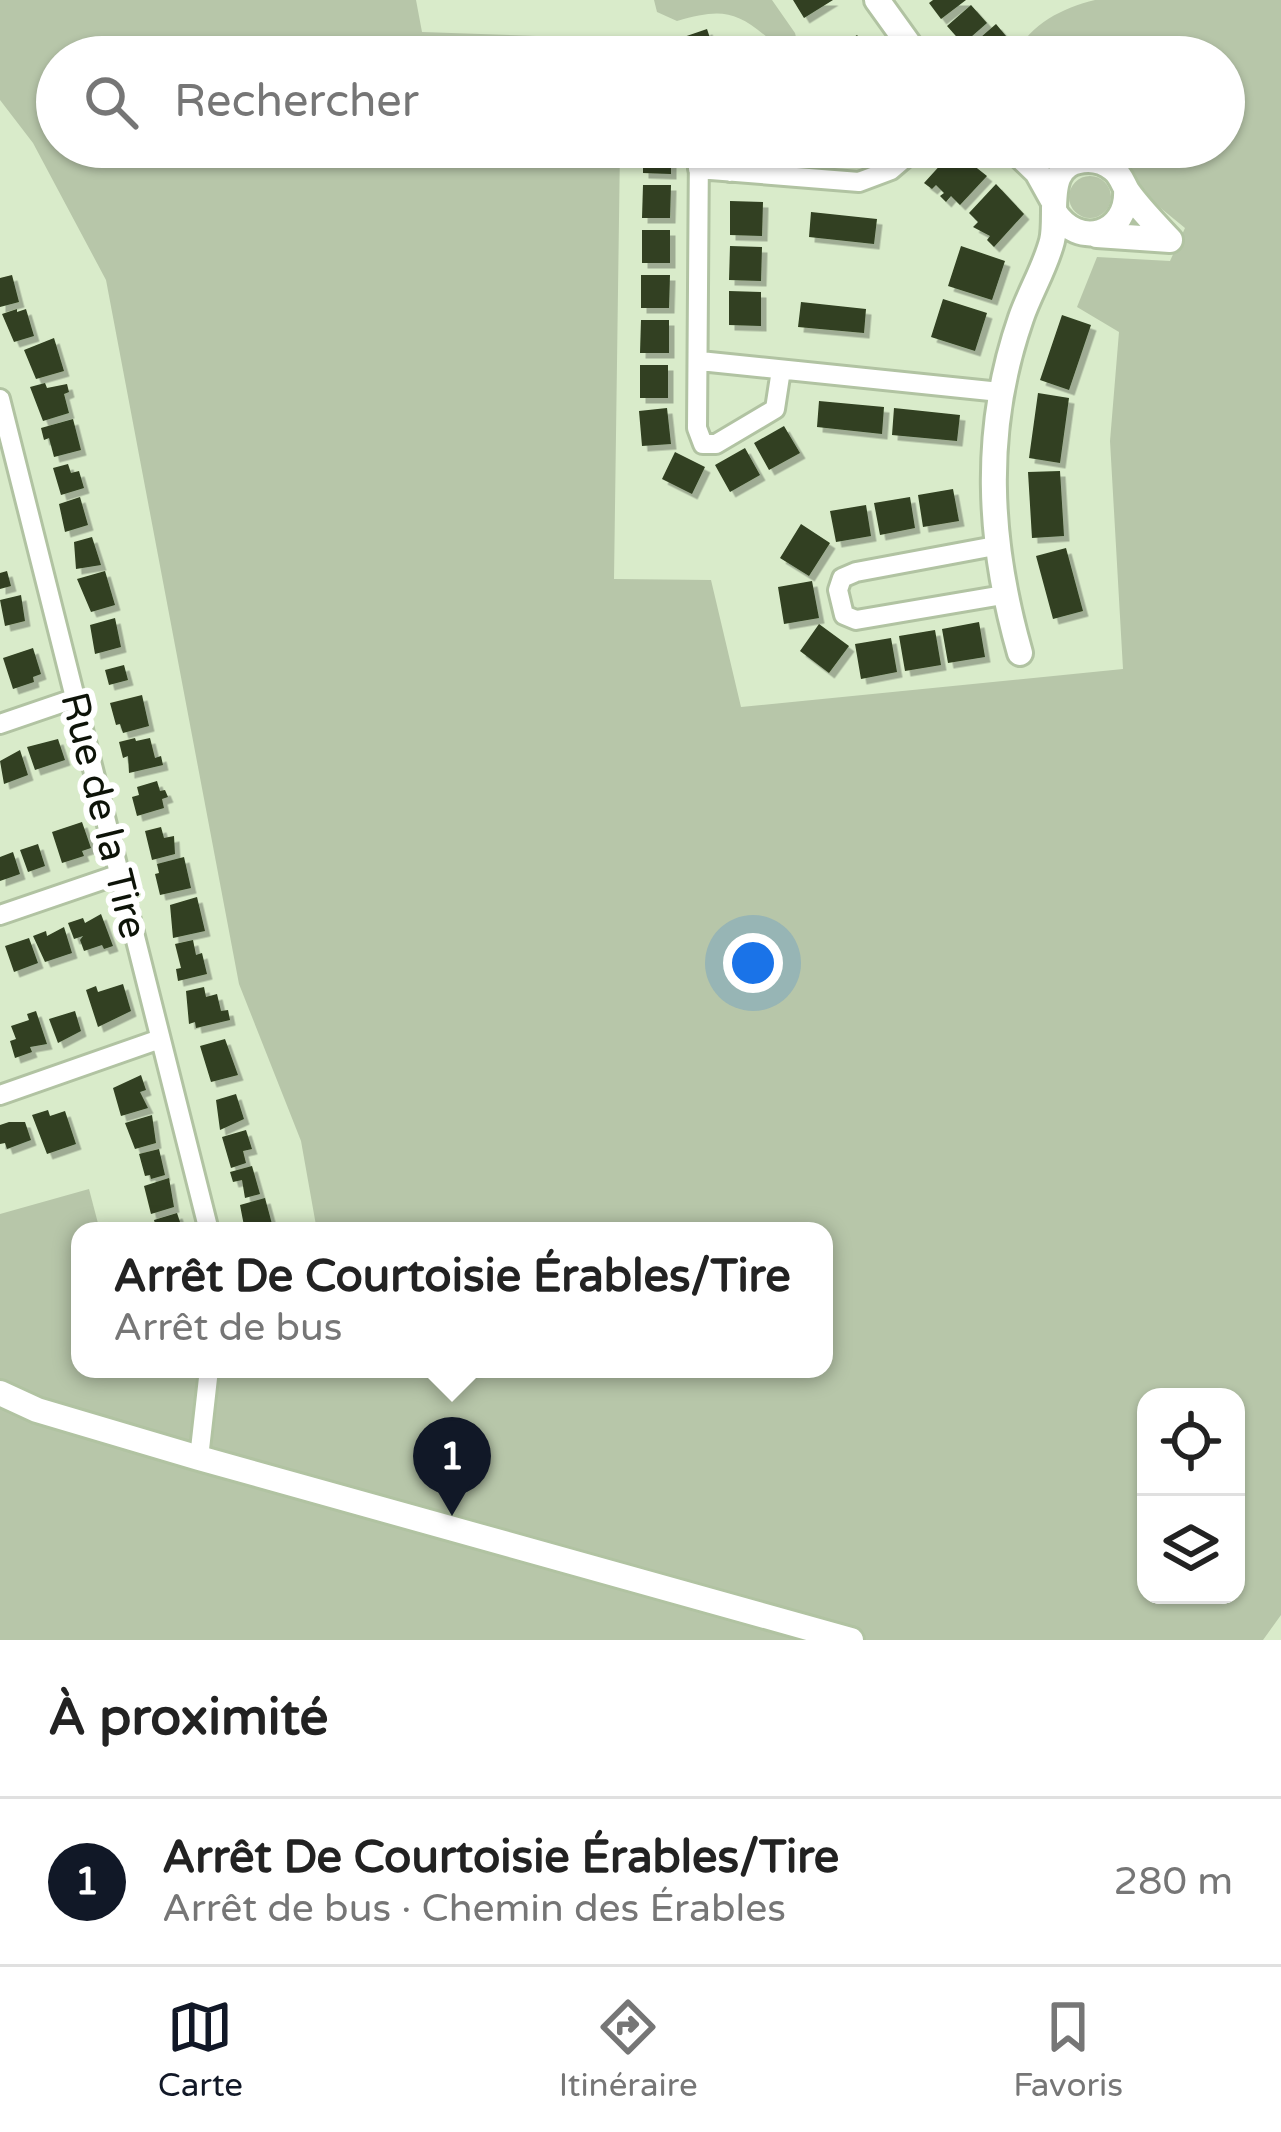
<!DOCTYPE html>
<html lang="fr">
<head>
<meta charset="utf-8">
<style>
	body { margin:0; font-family:"Varela Round",sans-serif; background:#f2f2f2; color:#222 }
	.controls { position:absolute; right:36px; bottom:36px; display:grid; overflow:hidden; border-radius:24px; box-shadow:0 3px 9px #0004 }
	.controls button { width:108px; height:108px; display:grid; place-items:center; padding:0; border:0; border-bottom:3px solid #e0e0e0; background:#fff; color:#222; font:60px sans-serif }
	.you { position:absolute; left:753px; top:963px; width:42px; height:42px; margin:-30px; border:9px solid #fff; border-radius:50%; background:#1a73e8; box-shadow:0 0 0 18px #1a73e833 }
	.badge { display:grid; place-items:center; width:78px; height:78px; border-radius:50%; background:#111827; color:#fff; font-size:39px; font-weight:700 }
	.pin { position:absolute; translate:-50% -99px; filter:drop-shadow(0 3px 6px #0008) }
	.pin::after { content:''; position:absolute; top:63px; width:42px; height:36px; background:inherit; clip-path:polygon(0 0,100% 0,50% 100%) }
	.popup { position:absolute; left:71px; top:1222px; width:762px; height:156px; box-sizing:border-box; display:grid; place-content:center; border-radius:24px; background:#fff; filter:drop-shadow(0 3px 9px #0005); font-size:39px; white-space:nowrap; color:#767676 }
	.popup b { font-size:45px; color:#222 }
	.popup::after { content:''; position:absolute; left:50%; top:100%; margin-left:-24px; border:24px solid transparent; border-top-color:#fff }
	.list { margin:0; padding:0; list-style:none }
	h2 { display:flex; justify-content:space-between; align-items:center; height:156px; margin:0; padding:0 48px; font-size:51px }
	h2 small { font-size:39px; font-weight:400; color:#767676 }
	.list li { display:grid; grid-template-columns:78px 1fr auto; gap:36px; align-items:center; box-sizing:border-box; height:168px; padding:0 48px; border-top:3px solid #e0e0e0 }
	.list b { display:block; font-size:45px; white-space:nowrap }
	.list p { margin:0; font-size:39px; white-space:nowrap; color:#767676 }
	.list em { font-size:39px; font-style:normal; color:#767676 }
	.icon { flex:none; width:66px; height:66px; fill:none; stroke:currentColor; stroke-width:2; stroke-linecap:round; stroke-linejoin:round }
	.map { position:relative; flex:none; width:1281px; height:1640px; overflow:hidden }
	.search { position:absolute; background:#fff; box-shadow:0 3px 9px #0004; left:36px; right:36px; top:36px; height:132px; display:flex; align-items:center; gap:30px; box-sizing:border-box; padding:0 42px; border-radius:66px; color:#767676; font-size:45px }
	.sheet { height:324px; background:#fff }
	nav { display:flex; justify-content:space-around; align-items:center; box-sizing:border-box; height:168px; border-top:3px solid #e0e0e0; background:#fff; font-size:33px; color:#767676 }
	nav a { display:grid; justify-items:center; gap:6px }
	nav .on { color:#111827 }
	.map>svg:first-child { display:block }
	.green { fill:#b7c6a9; fill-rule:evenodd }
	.building { fill:#304020; filter:url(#shadow) }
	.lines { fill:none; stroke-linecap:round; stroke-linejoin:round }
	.minor-casing { stroke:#b1c3a2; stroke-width:24 }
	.tertiary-casing { stroke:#b1c3a2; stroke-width:30 }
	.minor { stroke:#fff; stroke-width:18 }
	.tertiary { stroke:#fff; stroke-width:24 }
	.labels { text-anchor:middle; stroke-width:12; stroke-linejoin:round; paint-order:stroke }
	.street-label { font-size:39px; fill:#0d1308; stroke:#fff }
</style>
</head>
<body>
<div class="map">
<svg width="1281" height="1640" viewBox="0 0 1281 1640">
	<defs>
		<filter id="shadow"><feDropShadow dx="5.5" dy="5.5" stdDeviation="0" flood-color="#0004"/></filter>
	</defs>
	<rect width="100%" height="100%" fill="#d9ebca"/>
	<path class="green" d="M0,0H416L422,32L621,39V57H57V147H620L614,579L711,580L741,707L1123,669L1110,441L1119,332L1077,307L1097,257L1170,261L1185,228L1141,192L1106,153L1072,147H1224V57H1015C1028,25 1062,8 1095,0H1281V1615L1263,1640H0V1214L89,1189L100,1231H80V1369H824V1231H317L301,1141L239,984L106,280L33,143L0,100ZM1146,1397H1236V1595H1146Z
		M654,0H772L795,33L799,49L794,54C782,52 778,47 769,39C735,9 719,9 677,21L657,12Z
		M1069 197a21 21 0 1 1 42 0a21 21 0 1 1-42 0Z"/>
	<path class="building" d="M793,0H833L804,18Z
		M933,0H966L941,19L929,3Z
		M971,5L987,23L963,44L947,26Z
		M996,24L1011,42L994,57H981L973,44Z
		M707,29L716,56L681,57L675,40Z
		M857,35L875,57H825Z
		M760,41L775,57H742Z
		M643,147H671V174L643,173Z
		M954,150L987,176L960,205L951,196L946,202L940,196L944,193L936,185L932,189L924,183Z
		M996,184L1024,214L994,247L987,240L990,236L973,227L978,222L969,213Z
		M643,185H671L670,218H642Z
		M730,201L763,202L762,236L730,235Z
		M811,212L877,219L874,244L809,237Z
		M642,230H670V263H642Z
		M730,246L762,247L761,281L729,280Z
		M961,246L1005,261L992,300L948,286Z
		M12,275L19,302L0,307V278Z
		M641,275H670L669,308H641Z
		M729,291L761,292V326L729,325Z
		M943,299L987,313L975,351L931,337Z
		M801,302L866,309L864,333L798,327Z
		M17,309V312L26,309L34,336L14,342L2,314Z
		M1062,315L1091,325L1069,390L1040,380Z
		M641,320H669V353H640Z
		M54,338L64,371L36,379L24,350Z
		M640,365H668V398H640Z
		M45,383L47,388L67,384L69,392L64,394L69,413L43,421L30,387Z
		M1038,393L1069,398L1060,463L1029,458Z
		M819,401L884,407L882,434L817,427Z
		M667,408L671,444L642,446L639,411Z
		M894,408L960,415L957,441L892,435Z
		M73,419L81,450L54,457L49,438L44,440L41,428Z
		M784,426L800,453L769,470L754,443Z
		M745,448L760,475L730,492L715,465Z
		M675,452L705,467L692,494L662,479Z
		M68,464L71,473L79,471L84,488L61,495L53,468Z
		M1060,471L1064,536L1032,538L1028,472Z
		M953,489L959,521L923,527L918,495Z
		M80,497L88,525L65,532L59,504Z
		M910,497L915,528L880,535L874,503Z
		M866,505L871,536L836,542L830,511Z
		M801,524L830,543L809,576L780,558Z
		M92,537L101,565L76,569L74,542Z
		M1066,548L1083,611L1053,619L1036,556Z
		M7,571L11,586L0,589V573Z
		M105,571L115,605L91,612L77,579Z
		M812,581L819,618L784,624L778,587Z
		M21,595L25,621L5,626L0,600Z
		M115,618L121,647L95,654L90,625Z
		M979,622L985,657L948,663L942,629Z
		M819,624L849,646L829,673L800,651Z
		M935,630L941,665L905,671L899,636Z
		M891,638L897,672L861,679L855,644Z
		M33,648L41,674L33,677L34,682L13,689L3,658Z
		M124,665L128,680L109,685L105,670Z
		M142,695L149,726L123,733L120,724L116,725L110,703Z
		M135,738L136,741L150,738L155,758L161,756L163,765L129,773L128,756L123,758L119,742Z
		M58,739L65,760L35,770L27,747Z
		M20,750L28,775L4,784L0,761Z
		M157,781L160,791L165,790L168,797L162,799L164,808L137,816L132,797L139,795L137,787Z
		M82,822L91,848L82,851L84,856L62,863L52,832Z
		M161,827L164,838L174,836L175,854L152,860L145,831Z
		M38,844L45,866L28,872L20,850Z
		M13,852L20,874L0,881V857Z
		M184,857L191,888L160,895L155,874L159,873L157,864Z
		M197,897L205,931L173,938L170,905Z
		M101,914L113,946L104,949L102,945L84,951L80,940L83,936L74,939L68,923L83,918L85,923Z
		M64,927L72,953L45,962L33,936L46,931L47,936Z
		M29,938L38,963L14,972L5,946Z
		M193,940L196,955L202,953L207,974L178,981L176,969L181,968L175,944Z
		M123,984L131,1011L98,1027L86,990L96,986L98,992Z
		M204,987L206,997L217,994L221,1011L228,1010L230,1020L196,1028L195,1022L189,1024L186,991Z
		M36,1011L47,1044L30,1047L32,1052L15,1058L10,1041L16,1039L11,1026L29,1020L27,1014Z
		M75,1011L81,1031L58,1043L49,1019Z
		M225,1039L238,1075L211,1082L200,1046Z
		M141,1075L146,1090L140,1092L148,1108L121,1116L113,1088Z
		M236,1094L244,1119L220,1130L216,1100Z
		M48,1110L50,1116L65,1111L76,1144L47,1154L32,1115Z
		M152,1115L156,1143L135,1149L125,1123Z
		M9,1122H25L31,1140L7,1149L5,1143L0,1144V1125Z
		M246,1130L252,1149L243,1151L246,1163L231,1168L222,1137Z
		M159,1149L165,1175L151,1179L150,1175L145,1176L139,1154Z
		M252,1166L260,1194L245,1198L242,1180L233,1182L230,1172Z
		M169,1178L174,1207L151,1214L144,1186Z
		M265,1198L272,1224L245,1231L240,1205Z
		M177,1213L183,1231H157L154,1220Z"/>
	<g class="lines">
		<defs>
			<path id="minor" d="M699,147L697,428L703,444H716L775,409L781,370
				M698,169L859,182L891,170L918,147
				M730,172L731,147
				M700,361L1000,392
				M0,399L209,1231
				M995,546L856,572L842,578L838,590L844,615L856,620L1003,595
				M0,724L76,698
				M0,915L120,874
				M0,1095L160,1039
				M199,1458L209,1369"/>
			<path id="tertiary" d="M877,0L918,57
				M1011,147L1037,172L1052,199
				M1054,211C1078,250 1129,235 1126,189
				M1097,235L1170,240
				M1020,653C988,541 982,430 1021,318C1030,292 1045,268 1052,241C1059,213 1041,161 1088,160C1097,160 1106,163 1113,169C1121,175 1123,184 1128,192C1140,209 1156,225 1170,240
				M0,1393L37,1410L199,1458L851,1640"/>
		</defs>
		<use href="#minor" class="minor-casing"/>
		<use href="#tertiary" class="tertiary-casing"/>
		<use href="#minor" class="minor"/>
		<use href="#tertiary" class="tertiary"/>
	</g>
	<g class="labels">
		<g class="street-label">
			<text transform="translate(105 815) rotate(76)" y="14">Rue de la Tire</text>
		</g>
	</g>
</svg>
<div class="controls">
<button><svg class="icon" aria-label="locate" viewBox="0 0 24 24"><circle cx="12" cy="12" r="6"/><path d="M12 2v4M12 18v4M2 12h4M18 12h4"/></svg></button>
<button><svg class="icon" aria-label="layers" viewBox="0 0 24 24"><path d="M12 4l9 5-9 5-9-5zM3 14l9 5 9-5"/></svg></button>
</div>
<div class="you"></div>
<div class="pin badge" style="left:452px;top:1516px">1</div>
<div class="popup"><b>Arrêt De Courtoisie Érables/Tire</b>Arrêt de bus</div>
<div class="search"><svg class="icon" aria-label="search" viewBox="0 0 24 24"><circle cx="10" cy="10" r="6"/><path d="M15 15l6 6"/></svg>Rechercher</div>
</div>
<section class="sheet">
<h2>À proximité<small></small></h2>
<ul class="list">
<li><span class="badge">1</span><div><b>Arrêt De Courtoisie Érables/Tire</b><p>Arrêt de bus · Chemin des Érables</p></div><em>280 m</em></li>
</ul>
</section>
<nav>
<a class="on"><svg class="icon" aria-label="map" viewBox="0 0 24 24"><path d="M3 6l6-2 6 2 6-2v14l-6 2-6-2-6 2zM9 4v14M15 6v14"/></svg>Carte</a>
<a><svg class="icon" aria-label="directions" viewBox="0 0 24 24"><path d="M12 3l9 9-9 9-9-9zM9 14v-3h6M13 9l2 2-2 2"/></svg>Itinéraire</a>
<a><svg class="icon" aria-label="saved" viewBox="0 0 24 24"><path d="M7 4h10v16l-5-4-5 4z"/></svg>Favoris</a>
</nav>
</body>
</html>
